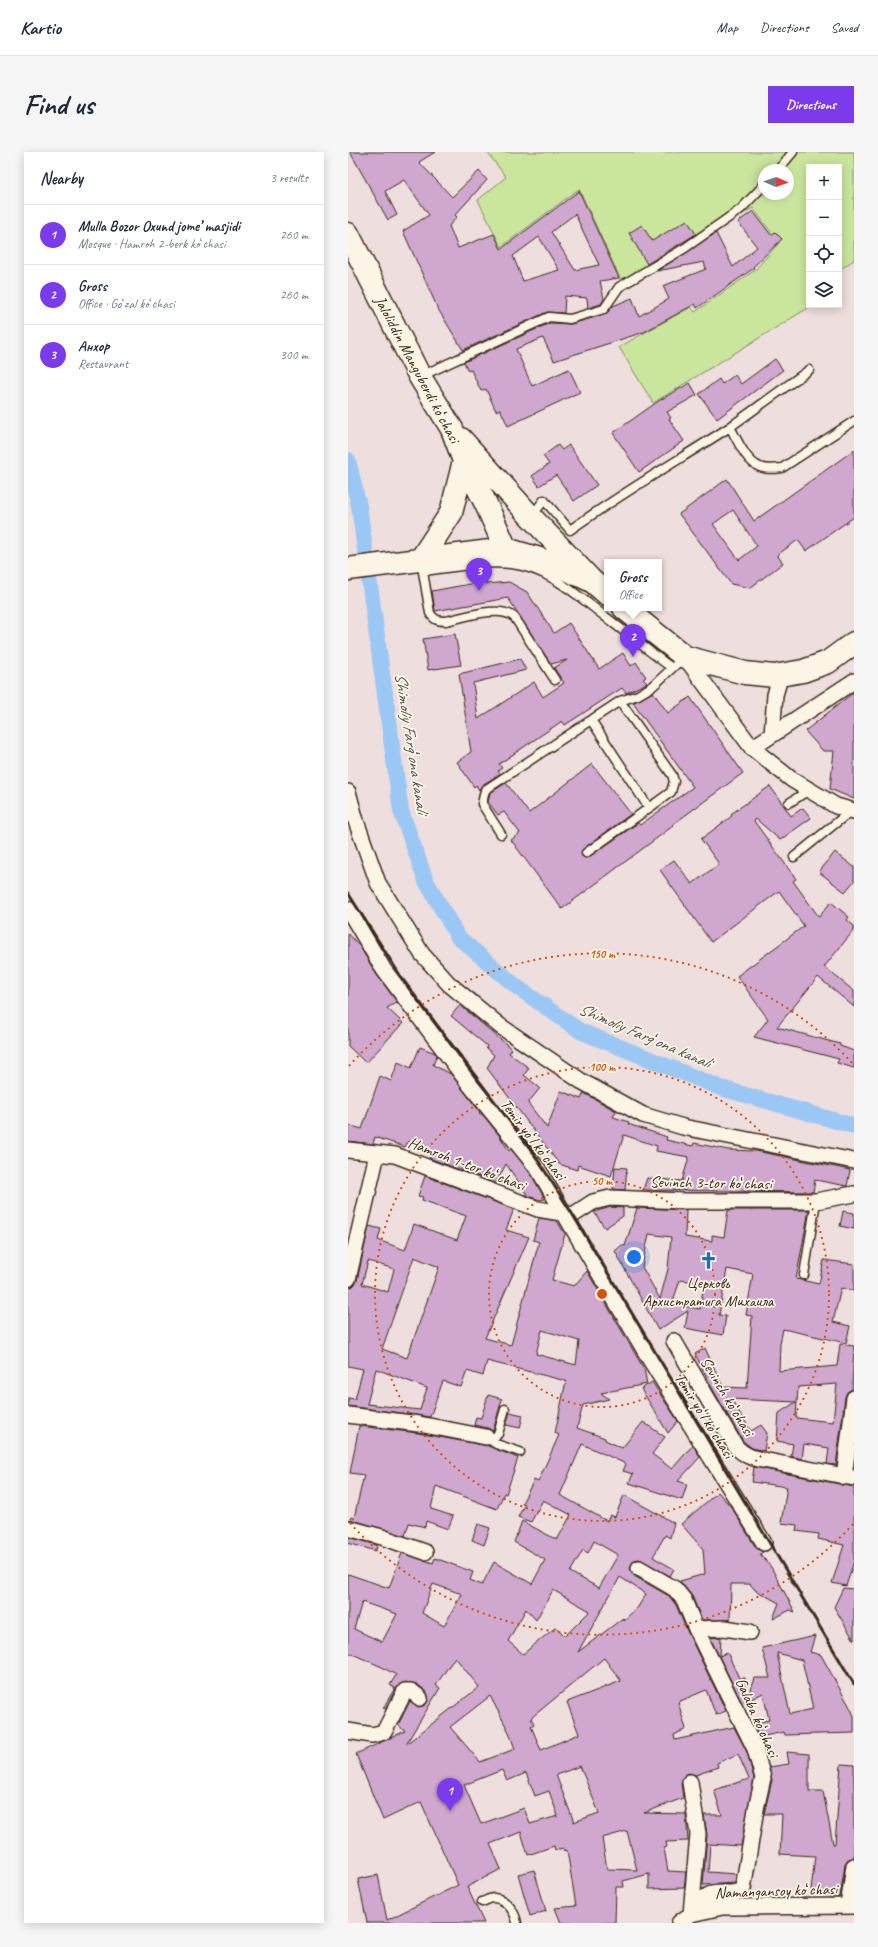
<!DOCTYPE html>
<html lang="en">
<head>
<meta charset="utf-8">
<style>
	body { margin:0; font-family:Caveat,sans-serif; background:#f6f6f7; color:#1f2937 }
	.controls { position:absolute; right:12px; top:12px; display:grid; overflow:hidden; border-radius:0px; box-shadow:0 2px 10px #0003 }
	.controls button { width:36px; height:36px; display:grid; place-items:center; padding:0; border:0; border-bottom:1px solid #e0e1e3; background:#fff; color:#1f2937; font:20px sans-serif }
	.compass { position:absolute; left:410px; top:12px; width:36px; height:36px; border-radius:50%; background:#fff; box-shadow:0 2px 10px #0003; rotate:92deg }
	.you { position:absolute; left:286px; top:1105px; width:14px; height:14px; margin:-10px; border:3px solid #fff; border-radius:50%; background:#1a73e8; box-shadow:0 0 0 6px #1a73e833 }
	.badge { display:grid; place-items:center; width:26px; height:26px; border-radius:50%; background:#7c3aed; color:#fff; font-size:13px; font-weight:700 }
	.pin { position:absolute; translate:-50% -33px; filter:drop-shadow(0 1px 2px #0008) }
	.pin::after { content:''; position:absolute; top:21px; width:14px; height:12px; background:inherit; clip-path:polygon(0 0,100% 0,50% 100%) }
	.popup { position:absolute; left:256px; top:407px; width:58px; height:52px; box-sizing:border-box; display:grid; place-content:center; border-radius:0px; background:#fff; filter:drop-shadow(0 1px 3px #0005); font-size:13px; white-space:nowrap; color:#747a83 }
	.popup b { font-size:15px; color:#1f2937 }
	.popup::after { content:''; position:absolute; left:50%; top:100%; margin-left:-8px; border:8px solid transparent; border-top-color:#fff }
	.list { margin:0; padding:0; list-style:none }
	h2 { display:flex; justify-content:space-between; align-items:center; height:52px; margin:0; padding:0 16px; font-size:17px }
	h2 small { font-size:13px; font-weight:400; color:#747a83 }
	.list li { display:grid; grid-template-columns:26px 1fr auto; gap:12px; align-items:center; box-sizing:border-box; height:60px; padding:0 16px; border-top:1px solid #e0e1e3 }
	.list b { display:block; font-size:15px; white-space:nowrap }
	.list p { margin:0; font-size:13px; white-space:nowrap; color:#747a83 }
	.list em { font-size:13px; font-style:normal; color:#747a83 }
	.icon { flex:none; width:22px; height:22px; fill:none; stroke:currentColor; stroke-width:2; stroke-linecap:round; stroke-linejoin:round }
	.map { position:relative; flex:none; width:506px; height:1771px; overflow:hidden; border-radius:0px }
	header { display:flex; align-items:center; gap:24px; box-sizing:border-box; height:56px; padding:0 20px; background:#fff; border-bottom:1px solid #e0e1e3 }
	header strong { font-size:19px }
	nav { display:flex; gap:22px; margin-inline-start:auto; font-size:14px }
	.intro { display:flex; align-items:center; justify-content:space-between; box-sizing:border-box; height:96px; padding:0 24px }
	h1 { margin:0; font-size:28px }
	.button { padding:10px 18px; border-radius:0px; background:#7c3aed; color:#fff; font-size:14px; font-weight:700 }
	main { display:flex; gap:24px; padding:0 24px }
	aside { flex:1; background:#fff; border-radius:0px; box-shadow:0 2px 10px #0003 }
	.map>svg:first-child { display:block }
	.green { fill:#cae69d; stroke:#82885e; fill-rule:evenodd }
	.lines { fill:none; stroke-linecap:round; stroke-linejoin:round }
	.canal { stroke:#9ac7f4; stroke-width:16 }
	.building { fill:#cfa7cf; stroke:#3b2a1e; fill-rule:evenodd }
	.lane-casing { stroke:#3b2a1e; stroke-width:11 }
	.street-casing { stroke:#3b2a1e; stroke-width:18 }
	.secondary-casing { stroke:#3b2a1e; stroke-width:25 }
	.lane { stroke:#fcf5e5; stroke-width:8 }
	.street { stroke:#fcf5e5; stroke-width:15 }
	.secondary { stroke:#fcf5e5; stroke-width:22 }
	.rail { stroke:#3b2a1e; stroke-width:3 }
	.ring { fill:none; stroke:#d7540e; stroke-width:2; stroke-dasharray:2 4 }
	.labels { text-anchor:middle; stroke-width:3.5; stroke-linejoin:round; paint-order:stroke }
	.street-label { font-size:16px; fill:#3b2a1e; stroke:#fcf5e5 }
	.poi-label { font-size:16px; fill:#3b2a1e; stroke:#fcf5e5 }
	.water-label { font-size:17px; font-style:italic; fill:#535154; stroke:#fcf5e5 }
	.centre { fill:#d7540e; stroke:#fcf5e5; stroke-width:2 }
	.ring-label { font-size:12px; text-anchor:middle; font-weight:bold; fill:#d7540e; stroke:#fcf5e5; stroke-width:3.5; stroke-linejoin:round; paint-order:stroke }
</style>
</head>
<body>
<header>
<strong>Kartio</strong>
<nav><a>Map</a><a>Directions</a><a>Saved</a></nav>
</header>
<div class="intro"><h1>Find us</h1><a class="button">Directions</a></div>
<main>
<aside>
<h2>Nearby<small>3 results</small></h2>
<ul class="list">
<li><span class="badge">1</span><div><b>Mulla Bozor Oxund jome’ masjidi</b><p>Mosque · Hamroh 2-berk koʻchasi</p></div><em>260 m</em></li>
<li><span class="badge">2</span><div><b>Gross</b><p>Office · Goʻzal koʻchasi</p></div><em>260 m</em></li>
<li><span class="badge">3</span><div><b>Анхор</b><p>Restaurant</p></div><em>300 m</em></li>
</ul>
</aside>
<div class="map">
<svg width="506" height="1771" viewBox="0 0 506 1771">
	<rect width="100%" height="100%" fill="#eedede"/>
	<filter id="ink" filterUnits="userSpaceOnUse"><feTurbulence type="fractalNoise" baseFrequency=".025" numOctaves="2"/><feDisplacementMap in="SourceGraphic" scale="8" xChannelSelector="R" yChannelSelector="G"/><feConvolveMatrix kernelMatrix="1 2 1 2 8 2 1 2 1" color-interpolation-filters="sRGB"/></filter>
	<g filter="url(#ink)">
		<path class="green" d="M139,0H506V108L491,118V15H461V153H465L305,251L271,195L343,155L347,160L407,118L431,91L405,56L357,83L276,135L231,37L153,95L130,48L158,25ZM416,18H440V42H416Z"/>
		<g class="lines">
			<path class="canal" d="M0,308L11,354L53,659L78,729L110,785L169,835L232,879L373,936L506,974"/>
		</g>
		<path class="building" d="M2,0H87L71,10L104,45L131,19L139,28L107,63L109,65L101,74L110,96L146,82L153,97L231,39L271,126L252,129L256,147L253,152L240,156L239,146L217,144L216,161L199,160L115,198L90,157L55,79L81,63L56,28L37,39L49,63L40,68ZM227,62L251,113L227,118L203,80ZM191,85L211,118L175,129L165,104Z
			M405,59L423,83L427,80L434,87L405,115L406,116L349,156L347,152L296,180L206,209L195,186L168,197L184,234L221,217L232,240L160,274L152,257L148,259L138,237L133,239L123,218L120,219L116,210L202,171L223,172L258,162L265,154L284,146L291,164L321,147L315,134L358,117L356,110L309,119L368,81L385,115L409,95L390,70Z
			M339,68L348,82L299,112L281,81L294,73L304,89Z
			M427,207L435,218L369,267L351,242L371,227L374,232L387,223L393,232Z
			M342,231L349,243L319,260L323,266L321,267L336,289L291,320L265,281L312,248Z
			M210,293L214,298L221,293L249,333L226,349L208,323L191,334L184,324L201,312L195,304Z
			M506,298V365L458,399L450,388L429,403L435,411L402,436L383,432L331,362L379,327L406,369ZM385,358L409,394L391,408L365,372Z
			M138,429V432L161,430L179,440L206,481L221,471L251,517L275,501L283,514L288,510L298,525L295,527L299,531L278,541L274,536L217,573L214,569L151,612L154,616L150,619L152,622L134,633L131,638L128,633L126,635L109,610L123,600L111,522L172,507L178,518L125,531L130,567L186,530L195,545L216,531L206,516L219,508L203,512L160,446L87,459L84,439Z
			M107,482L113,513L80,518L75,487Z
			M305,540L320,561L342,545L395,621L324,673L325,674L214,757L163,688L172,681L156,660L150,663L140,650L142,641L158,631L181,661L244,612L283,662L235,697L233,701L234,704L241,705L290,671L292,673L345,635L285,551Z
			M506,540V647L482,637L486,599H475L457,579Z
			M422,634L443,664L455,656L463,666L432,688L408,667L406,669L448,727L445,729L471,765L483,750L501,765L499,768L506,774V778L476,815L506,839V855L470,825L429,875L492,892V894L506,899V916L489,911L491,907L406,885L420,867L389,824L456,774L431,739L363,790L312,718L326,708L344,732L371,712L353,687L384,664L383,662Z
			M487,700L506,715V729L497,740L471,720Z
			M0,781L12,795L29,823L49,850L39,856L55,871L18,911L0,894Z
			M112,853L164,897L161,901L181,916L176,923L192,936L180,951L199,976L213,939L233,947L236,941L268,959L265,965L281,970L280,972L319,985L318,988L345,994L346,991L380,998L408,999L502,1018L499,1034L467,1028L465,1040L295,1038L299,1026L334,1029L341,1005L308,999L309,994L276,983L263,1024L230,1013L229,1018L211,1012L139,916L146,903L138,896L139,894L103,864Z
			M72,895L87,901L89,903L85,913L103,922L132,960L131,961L135,963L151,983L161,999L163,997L183,1022L197,1047L192,1048L180,1044L158,1012L148,1031L81,1006L84,1001L60,989L57,995L27,985L25,992L0,989V973L14,977L32,924L43,929L50,910L63,916Z
			M267,1015L279,1016L277,1038L265,1037Z
			M77,1024L166,1057L158,1078L181,1085L137,1186L163,1193L191,1090L185,1088L191,1066L209,1069L217,1082L204,1128L226,1134L239,1119L296,1217L299,1232L253,1241L261,1247L235,1253L229,1276L257,1286V1288L274,1296L295,1270L317,1285L304,1302L324,1317L345,1293L352,1305L330,1329L339,1332L334,1348L281,1331L285,1322L275,1319L278,1312L234,1292L212,1343L259,1369L262,1363L267,1365L276,1343L326,1371L322,1386L317,1383L305,1405L326,1417L322,1424L291,1407L286,1408L282,1416L286,1424L321,1444L328,1453L340,1481L378,1559L368,1563L358,1538L330,1550L338,1577L326,1583L327,1588L386,1575L399,1600L406,1626L393,1694L362,1692L360,1720L388,1722L387,1731L355,1733L359,1683L356,1663H374L366,1638L401,1627L390,1602L369,1611L370,1615L348,1623L341,1621L337,1623L333,1631L335,1646L296,1661L338,1662L340,1689L318,1690L319,1695L316,1696L320,1719L338,1720L336,1736L301,1737V1722L275,1729L276,1735H268L267,1771H213L207,1756L228,1754L219,1698L216,1699L215,1696L207,1698L206,1694L180,1703L173,1680L142,1692L153,1717L119,1735L136,1771H19L10,1727L30,1723L39,1768L110,1733L73,1650L35,1668L8,1602L57,1579L50,1573L62,1549L70,1555L75,1554L81,1547L78,1539L69,1532L57,1530L49,1535L37,1557L35,1556L47,1536L42,1533L48,1523L34,1515L0,1500V1422L41,1436L54,1401L85,1411L87,1406L125,1420L122,1428L134,1433L146,1410L184,1432L197,1408L166,1390L174,1369L209,1388L223,1363L195,1348L183,1370L170,1365L177,1352L174,1351L186,1328L190,1330L211,1283L207,1281L218,1229L139,1209L135,1224L119,1219L113,1235L95,1229L82,1265L0,1254V1246L7,1247L15,1217L0,1214V1136L6,1133L9,1129L21,1074L33,1077L30,1088L57,1098L66,1072L109,1088L118,1064L74,1048L75,1045L70,1044ZM66,1105L91,1115L59,1206L34,1197ZM20,1109L46,1117L40,1140L14,1132ZM194,1178L231,1189L228,1213L188,1202ZM28,1217L79,1236L72,1258L19,1252ZM246,1389L270,1403L251,1436L222,1420L235,1398L240,1401ZM272,1425L298,1442L290,1455L276,1468L275,1466L230,1500ZM85,1432L114,1442L96,1474L74,1461ZM205,1438L242,1459L217,1484L208,1475L175,1502L160,1489L178,1457L188,1468ZM14,1450L49,1462L34,1490L6,1477ZM107,1505L131,1535L58,1592L92,1536L88,1533ZM256,1506L273,1529L219,1550L231,1582L193,1598L183,1574L186,1572L183,1566ZM142,1544L161,1580L167,1597L132,1610L102,1575ZM232,1614L251,1661L226,1670L208,1623ZM154,1618L159,1629L178,1621L187,1644L201,1639L210,1664L182,1672L176,1656L133,1672L116,1633ZM279,1679L289,1718L259,1717L254,1686Z
			M263,1055L275,1056V1064L257,1076L246,1060Z
			M289,1056L338,1058L337,1085L364,1089V1083L376,1085L380,1058H461L448,1127L471,1132L476,1108L506,1112V1139L493,1136L485,1170L502,1174L498,1191L435,1177L432,1192L431,1219L489,1214L492,1192L506,1194L504,1237L499,1240L497,1245L488,1313L479,1312L481,1296L456,1292L454,1307L443,1304L445,1292L429,1289L431,1261L448,1250L383,1247L403,1279L413,1273L419,1281L416,1299L404,1296L395,1289L364,1236L347,1202L357,1196L375,1235L399,1236L404,1164L398,1163L405,1122L379,1117L371,1163L378,1164L375,1183L337,1176L340,1159L310,1178L267,1099L274,1093L277,1094ZM301,1082L323,1085L320,1117L312,1147L294,1115ZM332,1128L356,1131L352,1157L324,1152ZM489,1232L485,1270L448,1266L450,1235Z
			M495,1059L506,1061V1077L492,1074Z
			M304,1230L330,1269L320,1281L293,1237Z
			M140,1243L154,1247L145,1279L140,1276L126,1273L128,1265L133,1266Z
			M162,1260L175,1263L172,1276L158,1273Z
			M11,1274L70,1281L140,1294L170,1306L158,1342L156,1341L149,1357L88,1334L83,1357L105,1364L100,1377L78,1369L77,1375L61,1371L57,1384L2,1367L3,1365L6,1366L16,1323L2,1321Z
			M406,1315L506,1335V1409L498,1434L484,1431L496,1393L470,1387L471,1382L448,1379L449,1373L433,1371L439,1335L404,1330Z
			M370,1340L384,1356L408,1396L415,1400L412,1402L423,1415L447,1460L442,1458L425,1467L431,1451L407,1438L402,1432H383L382,1468H354L344,1444L332,1429L357,1422L355,1397L333,1372Z
			M130,1372L142,1376L136,1393L124,1388Z
			M0,1385L29,1393L28,1399L0,1391Z
			M495,1436L506,1437V1488L486,1455Z
			M467,1484L462,1500L473,1503L503,1557L506,1564V1581L437,1583L436,1580L411,1585L404,1571L421,1568L415,1541L398,1550L406,1526H422L414,1496ZM429,1501L454,1508L465,1557L442,1562Z
			M373,1485L372,1504L379,1500L391,1526H397V1550L394,1551L362,1486Z
			M439,1600L461,1602V1639H475L485,1692H487L493,1612L506,1613V1705L499,1708L497,1712L492,1745L472,1742L473,1739L463,1738L467,1704L432,1702L434,1662H416L424,1628L421,1615L441,1612Z
			M186,1718L198,1759L182,1764L170,1722Z"/>
		<g class="lines">
			<defs>
				<path id="lane" d="M430,18L445,0
					M73,224L201,165L222,167L256,157L271,135L337,96L393,57L416,33
					M382,275L461,218
					M184,364L196,348L222,378C274,341 329,309 382,275C389,287 398,310 412,315C419,318 427,317 434,316L506,269
					M74,414L82,461C86,468 90,469 98,469C116,465 154,452 167,466L207,528
					M75,419C104,416 134,409 163,412C201,416 230,444 259,466C281,483 302,500 324,516
					M272,549L324,623L326,629L323,640L301,656
					M441,651L461,638
					M153,682L134,652L137,638L243,568
					M238,701L301,656L243,568L272,549L290,543L305,534L336,505
					M446,705L504,658
					M456,1123L468,1049
					M138,1285L145,1286L150,1282L157,1257
					M139,1286L148,1292L172,1300
					M134,1750C137,1749 142,1746 146,1746C159,1747 167,1760 169,1771"/>
				<path id="street" d="M337,505L404,596L443,627L488,654L506,659
					M424,583L427,543L433,522
					M404,596L506,529
					M0,640L8,669L30,731L74,802L101,832L152,874L233,929L295,963L335,975L506,1009
					M0,757L36,818L122,933L190,1017L301,1206L416,1391
					M0,998L47,1003L190,1057L225,1063L245,1050L262,1046L336,1049H468L506,1042
					M0,1127L29,1002
					M326,1189L388,1295C396,1303 403,1306 415,1308L506,1326
					M0,1263L71,1272L138,1285
					M496,1325L506,1246
					M0,1376L34,1385L77,1400
					M291,1416L327,1437L336,1448L348,1477
					M0,1579L24,1583L36,1580L57,1539H63L72,1546
					M342,1630L350,1682L343,1762
					M500,1754L506,1714
					M343,1762C348,1755 353,1747 361,1743C371,1738 385,1745 395,1737L408,1657L415,1626L407,1597L348,1477L377,1476L402,1480
					M331,1771L343,1762L374,1755L506,1754"/>
				<path id="secondary" d="M0,82L72,225L104,277L116,309L138,352L158,397
					M113,287L183,365L244,429L259,442
					M73,407L103,361L116,309
					M0,417L158,397L202,410L244,429
					M276,456L337,505L397,521L426,524L455,519L480,510L506,491"/>
			</defs>
			<use href="#lane" class="lane-casing"/>
			<use href="#street" class="street-casing"/>
			<use href="#secondary" class="secondary-casing"/>
			<use href="#lane" class="lane"/>
			<use href="#street" class="street"/>
			<use href="#secondary" class="secondary"/>
			<path class="rail" d="M0,741L55,828L184,999L225,1063L506,1532"/>
		</g>
	</g>
	<g class="ring">
		<circle cx="254" cy="1142" r="113"/>
		<circle cx="254" cy="1142" r="227"/>
		<path d="M505 1372A340 340 0 0 1 1 1370M1 914A340 340 0 0 1 505 912"/>
	</g>
	<defs>
		<symbol id="church-bare" viewBox="-9 -9 18 18"><path d="M-1.2-6h2.4v3.5h3.3v2.4h-3.3V6h-2.4V-.1h-3.3v-2.4h3.3Z" fill="#1f6fb2" stroke="#fcf5e5" stroke-width="2.5" paint-order="stroke"/></symbol>
	</defs>
	<g fill-rule="evenodd">
		<use href="#church-bare" x="348" y="1096" width="25" height="25"/>
	</g>
	<g class="labels">
		<g class="street-label">
			<text transform="translate(70 217) rotate(62)" y="6">Jaloliddin Manguberdi koʻchasi</text>
			<text transform="translate(186 987) rotate(53)" y="6">Temir yoʻl koʻchasi</text>
			<text transform="translate(119 1011) rotate(21)" y="6">Hamroh 1-tor koʻchasi</text>
			<text transform="translate(363 1030) rotate(1)" y="6">Sevinch 3-tor koʻchasi</text>
			<text transform="translate(380 1244) rotate(59)" y="6">Sevinch koʻchasi</text>
			<text transform="translate(357 1263) rotate(58)" y="6">Temir yoʻl koʻchasi</text>
			<text transform="translate(410 1565) rotate(66)" y="6">Galaba koʻchasi</text>
			<text transform="translate(428 1738) rotate(-2)" y="6">Namangansoy koʻchasi</text>
		</g>
		<g class="poi-label">
			<text x="360" y="1136">Церковь<tspan x="360" dy="18">Архистратига Михаила</tspan></text>
		</g>
		<g class="water-label">
			<text transform="translate(64 591) rotate(81)" y="6">Shimoliy Fargʻona kanali</text>
			<text transform="translate(297 883) rotate(23)" y="6">Shimoliy Fargʻona kanali</text>
		</g>
	</g>
	<circle cx="254" cy="1142" r="6" class="centre"/>
	<g class="ring-label">
		<text x="254" y="806">150 m</text>
		<text x="254" y="919">100 m</text>
		<text x="254" y="1033">50 m</text>
	</g>
</svg>
<div class="controls">
<button>+</button>
<button>−</button>
<button><svg class="icon" aria-label="locate" viewBox="0 0 24 24"><circle cx="12" cy="12" r="6"/><path d="M12 2v4M12 18v4M2 12h4M18 12h4"/></svg></button>
<button><svg class="icon" aria-label="layers" viewBox="0 0 24 24"><path d="M12 4l9 5-9 5-9-5zM3 14l9 5 9-5"/></svg></button>
</div>
<svg class="compass" viewBox="-18 -18 36 36"><path d="M0-13l5 13h-10z" fill="#e53935"/><path d="M0 13l5-13h-10z" fill="#747a83"/></svg>
<div class="you"></div>
<div class="pin badge" style="left:102px;top:1659px">1</div>
<div class="pin badge" style="left:285px;top:505px">2</div>
<div class="popup"><b>Gross</b>Office</div>
<div class="pin badge" style="left:131px;top:439px">3</div>
</div>
</main>
</body>
</html>
